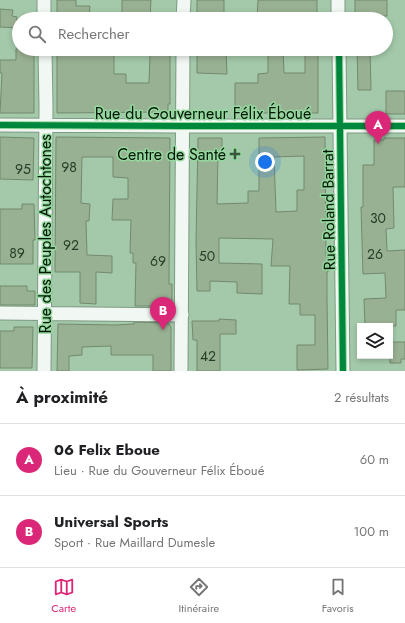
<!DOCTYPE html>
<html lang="fr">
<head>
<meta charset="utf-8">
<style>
	body { margin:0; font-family:Jost,sans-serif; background:#f2f2f2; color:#202124 }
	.controls { position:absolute; right:12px; bottom:12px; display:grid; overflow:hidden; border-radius:0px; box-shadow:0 2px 6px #0003 }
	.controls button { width:36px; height:36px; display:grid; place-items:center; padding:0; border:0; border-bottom:1px solid #e0e0e0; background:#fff; color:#202124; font:20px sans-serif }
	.you { position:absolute; left:265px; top:162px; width:14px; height:14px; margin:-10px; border:3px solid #fff; border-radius:50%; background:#1a73e8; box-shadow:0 0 0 6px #1a73e833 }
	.badge { display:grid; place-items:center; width:26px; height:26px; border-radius:50%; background:#db2777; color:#fff; font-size:13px; font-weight:700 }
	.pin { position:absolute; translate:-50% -33px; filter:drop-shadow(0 1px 2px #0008) }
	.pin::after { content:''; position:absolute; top:21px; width:14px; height:12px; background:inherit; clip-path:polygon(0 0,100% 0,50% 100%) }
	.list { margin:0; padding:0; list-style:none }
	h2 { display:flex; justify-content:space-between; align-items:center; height:52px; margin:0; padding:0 16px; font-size:17px }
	h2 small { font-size:13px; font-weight:400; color:#757577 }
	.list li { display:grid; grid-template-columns:26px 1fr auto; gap:12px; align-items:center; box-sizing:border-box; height:72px; padding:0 16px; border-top:1px solid #e0e0e0 }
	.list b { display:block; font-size:15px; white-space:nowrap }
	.list p { margin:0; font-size:13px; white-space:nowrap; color:#757577 }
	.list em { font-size:13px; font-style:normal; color:#757577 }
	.icon { flex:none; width:22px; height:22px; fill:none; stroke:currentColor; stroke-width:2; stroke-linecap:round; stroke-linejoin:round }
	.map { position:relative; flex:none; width:405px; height:371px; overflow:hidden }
	.search { position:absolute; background:#fff; box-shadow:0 2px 6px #0003; left:12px; right:12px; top:12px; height:44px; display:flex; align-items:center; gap:10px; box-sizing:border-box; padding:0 14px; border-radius:22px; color:#757577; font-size:15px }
	.sheet { height:196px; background:#fff }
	nav { display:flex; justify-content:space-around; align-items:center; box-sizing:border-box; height:56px; border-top:1px solid #e0e0e0; background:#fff; font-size:11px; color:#757577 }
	nav a { display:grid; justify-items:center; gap:2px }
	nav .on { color:#db2777 }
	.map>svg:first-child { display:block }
	.building { fill:#99b193; stroke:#72896d; fill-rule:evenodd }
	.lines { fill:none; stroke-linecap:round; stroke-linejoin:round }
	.street-casing { stroke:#7e9b83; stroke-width:15 }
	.street { stroke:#f1f7f2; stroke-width:13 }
	.cycleway-casing { stroke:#95d89f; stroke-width:8 }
	.cycleway { stroke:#00873e; stroke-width:6 }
	.poi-dot { fill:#39553d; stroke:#95d89f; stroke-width:1.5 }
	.labels { text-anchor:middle; stroke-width:3; stroke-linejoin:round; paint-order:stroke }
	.number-label { font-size:14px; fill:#263d27 }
	.street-label { font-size:16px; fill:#001603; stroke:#95d89f }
	.poi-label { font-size:16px; fill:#001603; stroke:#95d89f; text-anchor:end }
</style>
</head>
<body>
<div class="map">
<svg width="405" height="371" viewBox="0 0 405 371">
	<rect width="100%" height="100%" fill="#a4c9aa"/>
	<path class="building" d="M57,0H76V6H90L89,16H87V19H57Z
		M122,0H151L150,19H122Z
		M197,0H224V14H197Z
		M258,0H317V19H293V16L269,15V19H257Z
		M355,0H387V16H355Z
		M0,9L13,10L12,16L17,17V28L0,27Z
		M16,49H34V113H0L2,73H0V60H16Z
		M57,49H114V74H126V83H149L150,54L158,55V49H170V104H168V112L57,113Z
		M197,49H216V52L226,51L227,74L197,73Z
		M268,49H283L284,73H305V49H318V113H235V83H258V74L268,73Z
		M357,49H370L371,90H358Z
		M386,91H405V114H386Z
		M0,137L34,138L33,180L0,179Z
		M56,137L170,138L169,284H172V306H135L136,263H133V253H130L131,220H112L113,199H128V178L113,177V157H82L81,203L90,204L89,221H86L87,255L112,256V273L96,272V304L80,303V272H55Z
		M325,137L326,256H328V272H327V298L328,369L297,370V345H315V315H300V304H289L290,266H271L273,239L219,238V263L262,264V294L237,293V282L210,281V291H197L196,242L198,138H222V155H218L217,204L248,203V191H259V138ZM304,156V190H297V211L276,212L274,157Z
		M384,138H405V187H393L394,228L386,229L387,251L405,250V310H396V326H365L364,299L386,298L385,273L363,274L361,207H363V165H374V140H384Z
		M22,204H34L35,240H33V264H0V209H22Z
		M0,286H27V291H35V305H0Z
		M219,319L236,320V334H220V371H197V340H193L192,321H219Z
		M134,322L168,323L171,327V371H153V355H111V346L82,347V355L69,356V371H57L58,324L115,325L134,324Z
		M14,327H33L32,368H0V331H14Z
		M390,342H405V359H401V363H390Z"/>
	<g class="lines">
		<defs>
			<path id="street" d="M44,0V19
				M338,0V19
				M183,19L184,0
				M339,49L343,371
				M0,125L181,126H405
				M0,313L182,315
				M44,371L46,107L45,49
				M181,371L183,49"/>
		</defs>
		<use href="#street" class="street-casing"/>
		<use href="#street" class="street"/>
		<defs>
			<path id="cycleway" d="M339,49L343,371
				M0,125L181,126H405"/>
		</defs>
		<use href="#cycleway" class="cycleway-casing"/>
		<use href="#cycleway" class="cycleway"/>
	</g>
	<path class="poi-dot" d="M233 148h4v4h4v4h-4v4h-4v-4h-4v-4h4z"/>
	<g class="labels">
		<g class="number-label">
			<text x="69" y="172">98</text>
			<text x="23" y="174">95</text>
			<text x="378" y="223">30</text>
			<text x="71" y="250">92</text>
			<text x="17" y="258">89</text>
			<text x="375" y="259">26</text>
			<text x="207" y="261">50</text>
			<text x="158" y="266">69</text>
			<text x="208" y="361">42</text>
		</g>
		<g class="street-label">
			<text x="203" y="119">Rue du Gouverneur Félix Éboué</text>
			<text transform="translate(328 210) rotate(-91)" y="6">Rue Roland Barrat</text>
			<text transform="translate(45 234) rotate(-90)" y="6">Rue des Peuples Autochtones</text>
		</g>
		<g class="poi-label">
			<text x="226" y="160">Centre de Santé</text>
		</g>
	</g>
</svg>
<div class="controls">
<button><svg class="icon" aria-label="layers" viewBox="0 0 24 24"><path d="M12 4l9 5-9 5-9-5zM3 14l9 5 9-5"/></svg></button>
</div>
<div class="you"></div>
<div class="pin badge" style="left:378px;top:144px">A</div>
<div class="pin badge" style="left:163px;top:330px">B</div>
<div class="search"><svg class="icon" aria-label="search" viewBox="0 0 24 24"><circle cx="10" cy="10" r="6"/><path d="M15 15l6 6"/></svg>Rechercher</div>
</div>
<section class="sheet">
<h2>À proximité<small>2 résultats</small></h2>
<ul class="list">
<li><span class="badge">A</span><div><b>06 Felix Eboue</b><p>Lieu · Rue du Gouverneur Félix Éboué</p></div><em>60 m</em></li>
<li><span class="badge">B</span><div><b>Universal Sports</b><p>Sport · Rue Maillard Dumesle</p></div><em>100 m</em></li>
</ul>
</section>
<nav>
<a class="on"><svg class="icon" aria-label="map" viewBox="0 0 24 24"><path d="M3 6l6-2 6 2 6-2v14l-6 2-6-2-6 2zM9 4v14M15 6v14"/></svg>Carte</a>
<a><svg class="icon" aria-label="directions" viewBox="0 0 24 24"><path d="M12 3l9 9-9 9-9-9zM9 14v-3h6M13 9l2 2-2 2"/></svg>Itinéraire</a>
<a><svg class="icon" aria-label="saved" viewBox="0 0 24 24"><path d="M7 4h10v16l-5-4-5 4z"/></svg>Favoris</a>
</nav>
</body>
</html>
